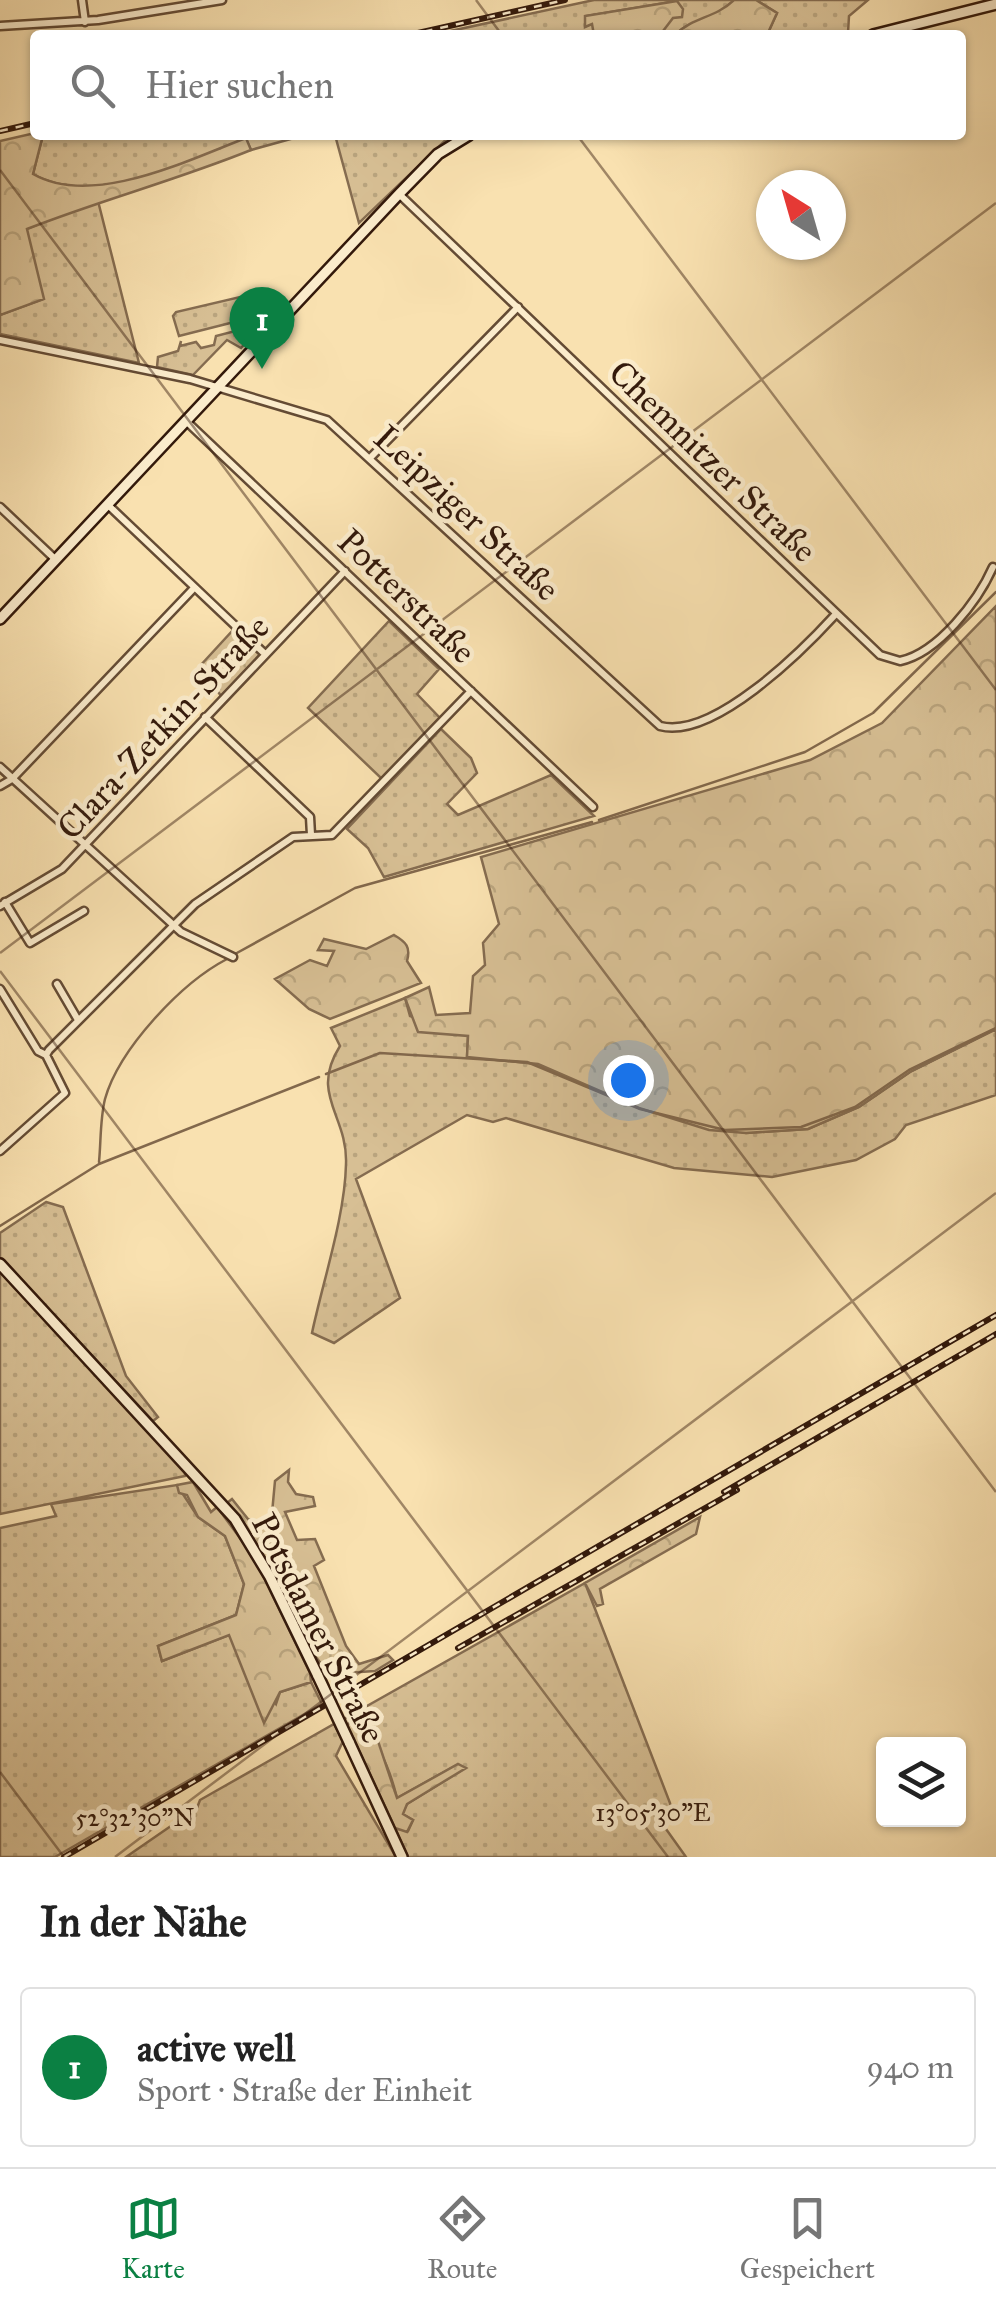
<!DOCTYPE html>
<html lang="de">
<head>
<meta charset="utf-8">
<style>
	body { margin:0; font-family:"IM FELL Great Primer",serif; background:#f6f6f6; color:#222 }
	.controls { position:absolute; right:30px; bottom:30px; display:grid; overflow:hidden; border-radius:10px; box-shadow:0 2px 8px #0004 }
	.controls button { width:90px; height:90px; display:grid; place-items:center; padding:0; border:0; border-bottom:2px solid #e0e0e0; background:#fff; color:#222; font:50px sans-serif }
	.compass { position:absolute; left:756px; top:170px; width:90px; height:90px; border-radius:50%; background:#fff; box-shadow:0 2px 8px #0004; rotate:323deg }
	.you { position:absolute; left:628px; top:1080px; width:35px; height:35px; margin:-25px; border:8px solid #fff; border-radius:50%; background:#1a73e8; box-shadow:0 0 0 15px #1a73e833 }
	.badge { display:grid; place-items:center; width:65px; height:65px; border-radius:50%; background:#0b8043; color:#fff; font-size:32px; font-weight:700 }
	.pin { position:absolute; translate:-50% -82px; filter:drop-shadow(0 2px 5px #0008) }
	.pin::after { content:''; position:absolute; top:52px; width:35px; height:30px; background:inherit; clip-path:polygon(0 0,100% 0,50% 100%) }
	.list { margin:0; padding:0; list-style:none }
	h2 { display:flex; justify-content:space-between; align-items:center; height:130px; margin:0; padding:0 40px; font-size:42px }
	h2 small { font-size:32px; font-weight:400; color:#767676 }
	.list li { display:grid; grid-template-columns:65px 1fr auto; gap:30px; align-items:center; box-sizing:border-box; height:160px; margin:0 20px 20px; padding:0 20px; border:2px solid #e0e0e0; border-radius:10px }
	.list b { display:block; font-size:38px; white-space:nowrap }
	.list p { margin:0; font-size:32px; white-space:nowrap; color:#767676 }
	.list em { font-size:32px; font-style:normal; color:#767676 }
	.icon { flex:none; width:55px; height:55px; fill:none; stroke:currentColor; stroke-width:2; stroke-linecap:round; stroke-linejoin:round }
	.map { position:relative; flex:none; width:996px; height:1857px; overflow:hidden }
	.search { position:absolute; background:#fff; box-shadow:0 2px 8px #0004; left:30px; right:30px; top:30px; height:110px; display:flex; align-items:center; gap:25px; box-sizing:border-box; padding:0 35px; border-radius:10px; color:#767676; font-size:38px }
	.sheet { height:310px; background:#fff }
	nav { display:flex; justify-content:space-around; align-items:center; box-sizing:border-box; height:140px; border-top:2px solid #e0e0e0; background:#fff; font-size:28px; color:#767676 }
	nav a { display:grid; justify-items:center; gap:5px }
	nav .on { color:#0b8043 }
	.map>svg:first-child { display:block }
	.grass { fill:url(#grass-dots); stroke:#856c50; stroke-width:2.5 }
	.forest { fill:url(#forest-crowns); stroke:#856c50; stroke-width:2.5 }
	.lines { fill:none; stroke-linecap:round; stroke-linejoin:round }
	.stream { stroke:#82684c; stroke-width:2.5 }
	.street-casing { stroke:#644b34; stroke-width:11 }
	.secondary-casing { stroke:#33190b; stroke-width:14 }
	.street { stroke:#fbeccc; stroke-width:6 }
	.secondary { stroke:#fbeccc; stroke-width:9 }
	.rail-casing { stroke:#33190b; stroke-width:6 }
	.rail { stroke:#fbeccc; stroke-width:2.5; stroke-dasharray:8; stroke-linecap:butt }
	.secondary-bridge-casing { stroke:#33190b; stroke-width:14; stroke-linecap:butt }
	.secondary-bridge { stroke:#fbeccc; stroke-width:9 }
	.ticks { fill:none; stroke:#33190b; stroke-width:2.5; stroke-opacity:0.45 }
	.labels { text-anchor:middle; stroke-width:9; stroke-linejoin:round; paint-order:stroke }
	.street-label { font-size:35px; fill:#33190b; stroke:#fbeccc }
	.ticks-label { font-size:25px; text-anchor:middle; fill:#33190b; stroke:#fbeccc; stroke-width:9; stroke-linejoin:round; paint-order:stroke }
</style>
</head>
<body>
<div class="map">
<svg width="996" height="1857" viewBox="0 0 996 1857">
	<defs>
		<pattern id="grass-dots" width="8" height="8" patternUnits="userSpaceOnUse" patternTransform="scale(2.5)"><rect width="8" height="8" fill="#d7bf94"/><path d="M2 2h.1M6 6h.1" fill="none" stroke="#b9a47e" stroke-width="1.8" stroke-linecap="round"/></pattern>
		<pattern id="forest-crowns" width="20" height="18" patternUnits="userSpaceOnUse" patternTransform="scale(2.5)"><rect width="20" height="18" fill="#d7bf94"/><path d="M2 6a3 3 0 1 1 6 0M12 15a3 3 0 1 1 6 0" fill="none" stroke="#b9a47e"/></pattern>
	</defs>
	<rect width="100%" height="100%" fill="#f9e1b0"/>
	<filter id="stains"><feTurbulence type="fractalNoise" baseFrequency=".002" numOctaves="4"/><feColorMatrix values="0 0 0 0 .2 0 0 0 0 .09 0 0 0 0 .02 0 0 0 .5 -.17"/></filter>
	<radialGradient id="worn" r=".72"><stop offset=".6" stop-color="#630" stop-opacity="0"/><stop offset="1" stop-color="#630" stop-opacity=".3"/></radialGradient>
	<path class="grass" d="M594,0H741C730,2 729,7 720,14C702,26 693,17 675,35H660L677,1L586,16V26L593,23L594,35H432Z
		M756,0H868L849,16L848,33L841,35H767L777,13Z
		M43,135H305L251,150L246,139C185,161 96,209 33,174Z
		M335,135H451L359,223Z
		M98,201L139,363L0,334V315L43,299L26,229Z
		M240,297L245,300L246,319L179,336L173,316L176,312Z
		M270,309L274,312L241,348L227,340L193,375L157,367L158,357L178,351L181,341L180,346L196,342L201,348L214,345L216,336L255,326Z
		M389,621L439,669L417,694L440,718L382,779L308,708Z
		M441,729L471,758L477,773L447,804L458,815L551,775L594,816L384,877L368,848L347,829Z
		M405,998L410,1016L468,1036L467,1057L538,1064L639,1108L746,1133L808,1129L859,1107L910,1072L996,1029V1095L906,1125L895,1139L856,1160L772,1177L674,1168L506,1118L493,1122L467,1115L356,1179L400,1298L334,1343L312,1333C323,1281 345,1216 346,1164C348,1115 309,1095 340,1046L331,1028Z
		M46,1202L63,1207L126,1376L158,1417L153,1421L0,1257V1233Z
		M0,1269L185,1469V1476L0,1514Z
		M177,1485L198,1517L225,1536L244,1584L236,1615L158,1646L162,1661L229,1635L276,1704L280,1692L311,1682L322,1704L55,1857H0V1528L56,1516L51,1504Z
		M585,1583L670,1803L672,1814L661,1822L686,1857H408L395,1828L408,1831L413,1820L402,1814L407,1804L465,1768L457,1765L397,1798C389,1766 379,1742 352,1721L347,1725L344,1719Z
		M334,1724L343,1741L336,1756L396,1857H126L197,1808L200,1800Z"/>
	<path class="forest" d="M734,0H756L777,13L767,35H675C694,16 714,19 734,0Z
		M677,1L683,9L682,17L673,18L660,35H594L592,24L585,27V16Z
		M35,133L43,135L33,174C92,208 188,160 246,138L251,150C177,180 101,200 27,229L44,299L0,315V141Z
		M996,606V1029L910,1072L859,1107L808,1129L746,1133L709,1130L639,1108L538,1064L467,1057L468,1036L418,1032L405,998L429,987L436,1015L470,1013L473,976L485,965L483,943L499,924L481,857L810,760L882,723Z
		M234,629L260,652L259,658L222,697L199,667Z
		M394,935C406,942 411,947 407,961L421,983L330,1019L309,1009L275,979L310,960L327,966L334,951L318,950L324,939L366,949Z
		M289,1470L288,1482L296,1494L313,1497L315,1506L285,1512L297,1540L315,1539L324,1560L314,1566L346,1646L359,1664L388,1655L393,1660L375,1671L330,1674C289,1632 270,1554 227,1503L232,1499L248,1519L271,1524L275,1481Z
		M193,1482L211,1512L217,1507L254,1557L310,1673L311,1682L280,1692L264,1723L229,1635L162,1661L158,1646L236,1615L244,1584L225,1536L198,1517L187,1495L179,1493L177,1485Z
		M700,1517L696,1534L600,1589L603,1604L597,1606L585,1583Z
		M351,1721L370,1735H376L397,1798L458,1764L466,1768L407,1804L403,1814L413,1820L407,1832L395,1828L347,1725Z"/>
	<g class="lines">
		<path class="stream" d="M599,820L805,752L873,713L996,592
			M235,954L355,888L592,822
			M326,1074L380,1053L527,1062L640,1109L725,1130L801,1127L855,1107L909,1070L996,1028
			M99,1162C101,1142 100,1119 105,1099C119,1049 181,983 227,959
			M0,1226L99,1164L319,1077"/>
		<defs>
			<path id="street" d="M82,0L85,22
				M0,26L98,20L222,0
				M399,194L880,655L900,661C938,653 978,601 993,567
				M0,340L190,379L327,420L660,726C713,740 802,651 835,615
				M186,421L593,807
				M371,457L518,307
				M108,505L265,654
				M0,507L56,560
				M205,717L310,817L311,835
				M0,767L181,932L233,957
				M0,786L12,779L194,588
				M5,902L30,943L84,911
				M0,906L62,869L345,571
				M57,984L78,1020
				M0,989L38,1051L46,1055
				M0,1151L65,1093L46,1055L49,1050L195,904L293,837L332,835L471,691"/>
			<path id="secondary" d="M873,35L996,4
				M0,619L399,194L438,154L469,135
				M0,1264L235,1519L270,1577L318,1676
				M349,1742L402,1857"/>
		</defs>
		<use href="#street" class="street-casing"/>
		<use href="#secondary" class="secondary-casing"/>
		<use href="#street" class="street"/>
		<use href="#secondary" class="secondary"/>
		<defs>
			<path id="rail" d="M409,35L565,0
				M0,131L35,123
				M724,1492L996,1334
				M458,1648L737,1490
				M64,1857L996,1315"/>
		</defs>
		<use href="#rail" class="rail-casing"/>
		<use href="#rail" class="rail"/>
		<defs>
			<path id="secondary-bridge" d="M318,1676L349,1742"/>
		</defs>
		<use href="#secondary-bridge" class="secondary-bridge-casing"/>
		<use href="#secondary-bridge" class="secondary-bridge"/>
	</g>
	<path class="ticks" d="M476,0L502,35M577,135L996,690M0,170L996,1492M0,953L996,203M0,971L668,1857M0,1772L64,1857M115,1857L996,1193"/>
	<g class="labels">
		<g class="street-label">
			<text transform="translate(713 461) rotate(44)" y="12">Chemnitzer Straße</text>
			<text transform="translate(467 513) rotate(43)" y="12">Leipziger Straße</text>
			<text transform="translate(407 596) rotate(44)" y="12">Potterstraße</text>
			<text transform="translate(163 727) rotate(-47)" y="12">Clara-Zetkin-Straße</text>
			<text transform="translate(319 1628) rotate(63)" y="12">Potsdamer Straße</text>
		</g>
	</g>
	<g class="ticks-label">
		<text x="653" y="1821">13°05'30"E</text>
		<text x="135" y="1826">52°32'30"N</text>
	</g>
	<rect width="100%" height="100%" filter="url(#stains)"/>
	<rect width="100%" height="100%" fill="url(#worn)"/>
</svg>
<div class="controls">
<button><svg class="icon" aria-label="layers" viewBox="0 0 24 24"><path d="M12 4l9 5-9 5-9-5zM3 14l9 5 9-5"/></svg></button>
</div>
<svg class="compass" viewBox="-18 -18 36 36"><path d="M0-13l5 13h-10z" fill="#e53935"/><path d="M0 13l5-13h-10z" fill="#767676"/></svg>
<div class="you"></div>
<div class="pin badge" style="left:262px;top:369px">1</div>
<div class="search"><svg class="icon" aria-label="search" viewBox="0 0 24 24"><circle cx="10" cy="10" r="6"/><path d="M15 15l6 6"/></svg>Hier suchen</div>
</div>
<section class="sheet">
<h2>In der Nähe<small></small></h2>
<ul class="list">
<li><span class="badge">1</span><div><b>active well</b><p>Sport · Straße der Einheit</p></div><em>940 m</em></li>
</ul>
</section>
<nav>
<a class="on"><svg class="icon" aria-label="map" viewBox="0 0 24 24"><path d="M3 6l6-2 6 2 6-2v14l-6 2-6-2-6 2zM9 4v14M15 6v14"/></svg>Karte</a>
<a><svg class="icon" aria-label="directions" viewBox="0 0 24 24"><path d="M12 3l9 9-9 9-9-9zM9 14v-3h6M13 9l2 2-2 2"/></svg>Route</a>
<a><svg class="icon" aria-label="saved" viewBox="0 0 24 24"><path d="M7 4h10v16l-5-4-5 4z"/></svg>Gespeichert</a>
</nav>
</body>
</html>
